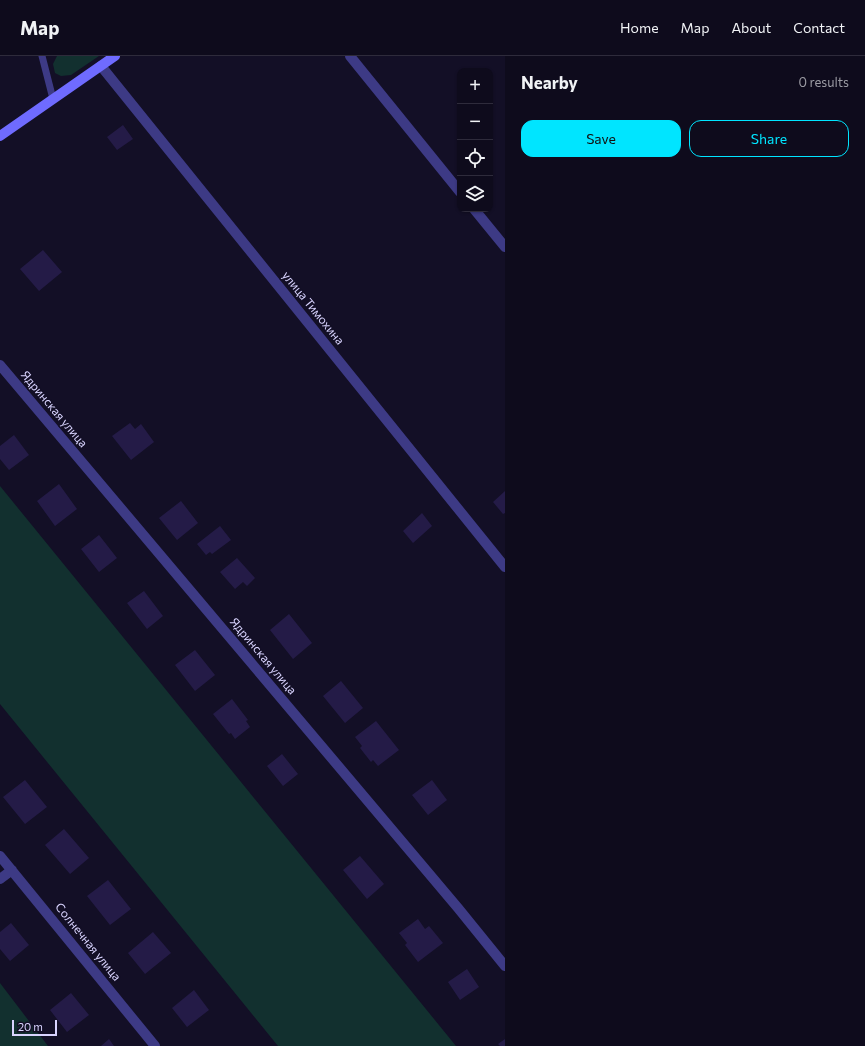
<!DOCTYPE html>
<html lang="en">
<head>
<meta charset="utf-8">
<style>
	body { margin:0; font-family:Commissioner,sans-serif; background:#1c1929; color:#f1f3f6 }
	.controls { position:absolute; right:12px; top:12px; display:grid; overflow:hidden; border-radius:8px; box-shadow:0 1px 3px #0004 }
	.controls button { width:36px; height:36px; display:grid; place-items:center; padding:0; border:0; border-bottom:1px solid #2e2b3b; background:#0e0b1c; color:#f1f3f6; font:20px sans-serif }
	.scale { position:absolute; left:12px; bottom:10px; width:45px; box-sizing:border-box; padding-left:4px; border:2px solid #d9d4ff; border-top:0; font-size:11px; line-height:14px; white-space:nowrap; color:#d9d4ff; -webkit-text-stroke:3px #130f26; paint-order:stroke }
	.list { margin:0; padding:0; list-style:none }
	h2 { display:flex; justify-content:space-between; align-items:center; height:52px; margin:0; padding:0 16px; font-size:17px }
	h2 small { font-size:13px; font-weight:400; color:#9b9ba3 }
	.actions { display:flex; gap:8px; padding:12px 16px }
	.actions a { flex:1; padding:9px 0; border:1px solid #00e5ff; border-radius:12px; text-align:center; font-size:14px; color:#00e5ff }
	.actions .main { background:#00e5ff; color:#111 }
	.icon { flex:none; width:22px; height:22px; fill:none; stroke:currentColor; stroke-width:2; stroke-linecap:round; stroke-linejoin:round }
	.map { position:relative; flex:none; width:505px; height:990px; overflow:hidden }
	header { display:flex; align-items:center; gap:24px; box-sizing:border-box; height:56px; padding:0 20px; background:#0e0b1c; border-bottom:1px solid #2e2b3b }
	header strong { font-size:19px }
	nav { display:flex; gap:22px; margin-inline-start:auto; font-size:14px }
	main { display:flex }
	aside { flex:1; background:#0e0b1c }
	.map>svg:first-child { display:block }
	.green { fill:#12302f }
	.building { fill:#241b47 }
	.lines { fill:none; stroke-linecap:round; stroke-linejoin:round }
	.lane { stroke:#3d3a85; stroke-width:7 }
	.street { stroke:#3d3a85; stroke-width:10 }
	.secondary { stroke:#6f6bff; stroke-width:10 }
	.labels { text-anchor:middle; stroke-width:3; stroke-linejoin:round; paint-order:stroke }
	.street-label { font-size:12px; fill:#d9d4ff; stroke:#130f26 }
</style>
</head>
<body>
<header>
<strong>Map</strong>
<nav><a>Home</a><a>Map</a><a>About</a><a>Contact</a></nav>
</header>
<main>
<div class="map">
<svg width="505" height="990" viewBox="0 0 505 990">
	<rect width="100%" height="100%" fill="#130f26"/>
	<path class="green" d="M57,0H99L71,19L61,20L55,17L53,8Z
		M0,430L456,990H278L0,648Z
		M0,927L48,990H0Z"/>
	<path class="building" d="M123,69L133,83L117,94L107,81Z
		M43,194L62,216L39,235L20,213Z
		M130,367L135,373L141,368L154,386L131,404L112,380Z
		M14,379L29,399L9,414L0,403V390Z
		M59,428L77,453L55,470L37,445Z
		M505,435V457L503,458L493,446Z
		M181,445L198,467L177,484L159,462Z
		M422,457L432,470L413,487L403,475Z
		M220,470L231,484L212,498L210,496L206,499L197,488Z
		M99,479L117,502L99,516L81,493Z
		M237,502L255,522L247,530L243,526L235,533L220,516Z
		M144,535L163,560L147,573L127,547Z
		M289,558L312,587L293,603L270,574Z
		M195,594L215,619L195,635L175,609Z
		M341,625L363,652L345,667L323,640Z
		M232,643L248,664L246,665L250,671L235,683L231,677L229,678L213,658Z
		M376,665L399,694L378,710L373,704L371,706L360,692L362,690L355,681Z
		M282,698L298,718L283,730L267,710Z
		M25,724L47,751L25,768L3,741Z
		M432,724L447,744L428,759L412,739Z
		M64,773L89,802L70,818L45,789Z
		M360,800L384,828L367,843L343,814Z
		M108,824L131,853L110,869L87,840Z
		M418,863L425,873L429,870L443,887L418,906L405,889L407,887L399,877Z
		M11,867L29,889L10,905L0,893V876Z
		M153,876L171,897L145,918L128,897Z
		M467,913L479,931L460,944L448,926Z
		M194,934L209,954L187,971L172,952Z
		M71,937L89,959L67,976L50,954Z
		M109,983L114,990H101Z
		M505,983V990H500L498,988Z"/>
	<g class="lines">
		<path class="lane" d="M42,0L53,43"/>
		<path class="street" d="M350,0L460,136
			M101,10L505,511
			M474,153L505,191
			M0,309L458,852L505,910
			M0,800L155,990
			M0,823L12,814"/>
		<path class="secondary" d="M0,80L115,0"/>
	</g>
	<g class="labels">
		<g class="street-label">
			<text transform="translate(313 252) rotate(51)" y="4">улица Тимохина</text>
			<text transform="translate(54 353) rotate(50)" y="4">Ядринская улица</text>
			<text transform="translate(263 600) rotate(50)" y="4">Ядринская улица</text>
			<text transform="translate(88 886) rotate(51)" y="4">Солнечная улица</text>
		</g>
	</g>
</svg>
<div class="controls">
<button>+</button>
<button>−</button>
<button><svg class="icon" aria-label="locate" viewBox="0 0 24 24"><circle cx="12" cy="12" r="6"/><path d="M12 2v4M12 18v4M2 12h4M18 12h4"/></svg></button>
<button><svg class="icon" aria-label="layers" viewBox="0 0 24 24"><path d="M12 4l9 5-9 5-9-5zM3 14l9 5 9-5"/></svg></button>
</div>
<div class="scale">20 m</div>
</div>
<aside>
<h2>Nearby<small>0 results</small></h2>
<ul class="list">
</ul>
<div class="actions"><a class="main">Save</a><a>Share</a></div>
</aside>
</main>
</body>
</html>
